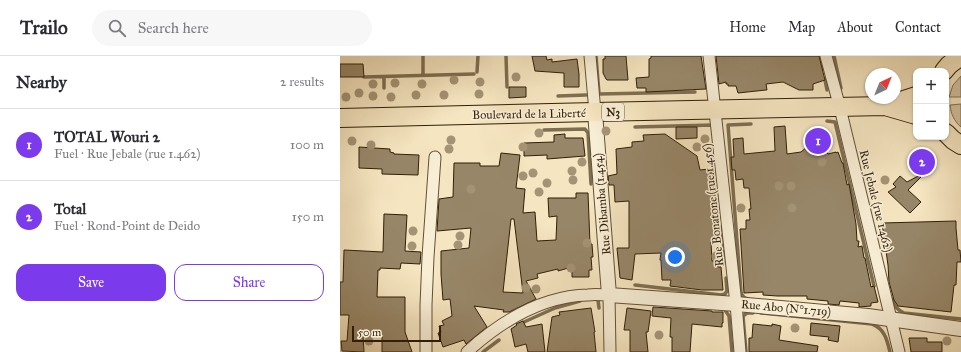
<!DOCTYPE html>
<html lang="en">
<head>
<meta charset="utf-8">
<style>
	body { margin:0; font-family:"IM FELL Great Primer",serif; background:#f7f7f7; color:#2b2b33 }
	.controls { position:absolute; right:12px; top:12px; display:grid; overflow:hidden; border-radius:8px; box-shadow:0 1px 3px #0004 }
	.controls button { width:36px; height:36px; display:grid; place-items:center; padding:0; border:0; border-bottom:1px solid #e1e1e2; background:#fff; color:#2b2b33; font:20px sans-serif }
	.compass { position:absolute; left:525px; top:12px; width:36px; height:36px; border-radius:50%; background:#fff; box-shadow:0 1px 3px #0004; rotate:43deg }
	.scale { position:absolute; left:12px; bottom:10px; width:89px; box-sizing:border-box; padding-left:4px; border:2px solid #311f08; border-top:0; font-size:11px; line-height:14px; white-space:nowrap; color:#311f08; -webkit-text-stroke:3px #f8eed6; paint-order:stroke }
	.you { position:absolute; left:335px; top:201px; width:14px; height:14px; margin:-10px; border:3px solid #fff; border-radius:50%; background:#1a73e8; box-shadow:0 0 0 6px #1a73e833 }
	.badge { display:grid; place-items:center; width:26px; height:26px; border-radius:50%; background:#7c3aed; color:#fff; font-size:13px; font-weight:700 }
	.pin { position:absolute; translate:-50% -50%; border:2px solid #fff; box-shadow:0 1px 4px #0006 }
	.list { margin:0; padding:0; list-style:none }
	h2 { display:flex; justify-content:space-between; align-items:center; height:52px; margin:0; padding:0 16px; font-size:17px }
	h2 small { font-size:13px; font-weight:400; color:#7c7c81 }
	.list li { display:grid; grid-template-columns:26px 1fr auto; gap:12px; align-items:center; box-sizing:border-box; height:72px; padding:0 16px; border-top:1px solid #e1e1e2 }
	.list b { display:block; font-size:15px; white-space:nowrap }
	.list p { margin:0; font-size:13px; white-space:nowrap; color:#7c7c81 }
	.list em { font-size:13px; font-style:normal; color:#7c7c81 }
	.actions { display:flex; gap:8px; padding:12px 16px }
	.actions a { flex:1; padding:9px 0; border:1px solid #7c3aed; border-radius:12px; text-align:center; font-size:14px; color:#7c3aed }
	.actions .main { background:#7c3aed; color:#fff }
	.icon { flex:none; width:22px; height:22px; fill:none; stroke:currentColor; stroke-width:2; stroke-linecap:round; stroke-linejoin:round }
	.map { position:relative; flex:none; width:621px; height:296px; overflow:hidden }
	header { display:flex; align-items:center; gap:24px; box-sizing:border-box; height:56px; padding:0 20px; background:#fff; border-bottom:1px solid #e1e1e2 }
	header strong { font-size:19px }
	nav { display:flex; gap:22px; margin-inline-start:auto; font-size:14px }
	.search { width:280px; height:36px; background:#f7f7f7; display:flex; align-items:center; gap:10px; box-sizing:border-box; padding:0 14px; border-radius:22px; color:#7c7c81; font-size:15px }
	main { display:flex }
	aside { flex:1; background:#fff }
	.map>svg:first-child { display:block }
	.green { fill:#d4c3a1; stroke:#827154 }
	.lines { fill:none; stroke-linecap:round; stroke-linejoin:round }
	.stream { stroke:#7e6e51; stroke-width:3.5 }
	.building { fill:#978668; stroke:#311f08; fill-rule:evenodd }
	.minor-casing { stroke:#625036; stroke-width:13 }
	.tertiary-casing { stroke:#625036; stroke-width:16 }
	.trunk-casing { stroke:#311f08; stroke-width:20 }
	.minor { stroke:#f8eed6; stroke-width:11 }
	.tertiary { stroke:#f8eed6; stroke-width:14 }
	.trunk { stroke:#f5e5c0; stroke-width:18 }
	.tree { fill:#a49374 }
	.labels { text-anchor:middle; stroke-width:3; stroke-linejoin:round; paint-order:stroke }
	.shield { fill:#f8eed6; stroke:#6d5d46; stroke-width:1 }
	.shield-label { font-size:11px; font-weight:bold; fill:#311f08 }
	.street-label { font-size:12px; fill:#311f08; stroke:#f8eed6 }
</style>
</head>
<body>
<header>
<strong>Trailo</strong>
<div class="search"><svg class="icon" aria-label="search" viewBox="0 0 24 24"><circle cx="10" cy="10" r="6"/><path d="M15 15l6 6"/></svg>Search here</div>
<nav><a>Home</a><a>Map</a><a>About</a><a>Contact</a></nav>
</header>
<main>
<aside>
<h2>Nearby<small>2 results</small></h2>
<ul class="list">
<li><span class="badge">1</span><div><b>TOTAL Wouri 2</b><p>Fuel · Rue Jebale (rue 1.462)</p></div><em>100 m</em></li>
<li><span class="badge">2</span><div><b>Total</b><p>Fuel · Rond-Point de Deido</p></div><em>150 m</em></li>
</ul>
<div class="actions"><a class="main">Save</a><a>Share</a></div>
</aside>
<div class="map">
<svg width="621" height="296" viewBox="0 0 621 296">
	<rect width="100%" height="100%" fill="#f5e5c0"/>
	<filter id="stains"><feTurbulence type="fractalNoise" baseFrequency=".005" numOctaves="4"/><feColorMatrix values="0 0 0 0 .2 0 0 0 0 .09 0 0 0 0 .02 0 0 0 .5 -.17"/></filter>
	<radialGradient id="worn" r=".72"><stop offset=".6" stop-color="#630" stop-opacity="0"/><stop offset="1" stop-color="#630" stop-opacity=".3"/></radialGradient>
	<path class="green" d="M621,20V41H609L613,29Z
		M621,48V71C614,65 611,58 610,49Z"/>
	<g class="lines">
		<path class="stream" d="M83,0V19
			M166,0L167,31
			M256,0L259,38L355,36
			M479,0L483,13
			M494,0L501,32
			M137,16L138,0
			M24,21L134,18
			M44,21V32
			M485,24L487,34
			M218,40L246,39
			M487,65L495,66L534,230
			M295,71L374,69V70
			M204,74L245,73L248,77L251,128
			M382,170L385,206
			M295,229L381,239L385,238L387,235L386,222
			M254,243L258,244L259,252
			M409,243C405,243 402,240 401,236L388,69L411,68
			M552,243C554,250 557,254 564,257L621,263
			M382,253L385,254L389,260L392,296
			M421,257L532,268C545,273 547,284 550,296
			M184,266L215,252L240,245
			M143,296L159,284
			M406,296L403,260L407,257H413"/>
	</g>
	<path class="building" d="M192,0H206L207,4L212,3V6L237,3L239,18V31H224V17L195,15Z
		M265,0H286L288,24H267L266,23L263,17V3H265Z
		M311,0H361L366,33L306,36V32H297L296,22L309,21V3L311,2Z
		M376,0H479L485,24L473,28V34H459L443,26L426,28L427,34H426L398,37L396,30H388V28H386V26L379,28Z
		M0,8H23L24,21H0Z
		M169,31H186V41L169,42Z
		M445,70L447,98L461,96L476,83L488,98L496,96V97L498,96L502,107H503L507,129L509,128L511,139L516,168L517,185H519L518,191L522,190L524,202H525L531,231L534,230L538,246L531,247V250L519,251V247L500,245L499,249L488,248V245L467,243V240H437L423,239V236L404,237L400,173H406V164H410L409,153H411L409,132H404L403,123L396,124L395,114H392L391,101H394L393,83L403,82L404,98L435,95L434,71Z
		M336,71H357V82L336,83Z
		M225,78V82H243L245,100L207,103V99L184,100V87L214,86V79Z
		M325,78L357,100L360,114L369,113L370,117L373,116L375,128H373L377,152H375L376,171L379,173L380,186H371L372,205H378V211H381L383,234H362L330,230L331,224H322L321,204H320L321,197L295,198L292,224L280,222L277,192H289V145L275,146L274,129H269L268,120L277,118L276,93L292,91V86L304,85L303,79Z
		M19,91L50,93V96L54,97V98L79,99L78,119L42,118V113L19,112Z
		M161,97L180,99L176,132L185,133L183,157L195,156L197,185L216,184L217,160L209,161L208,142H236V137H248L250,188H252L253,201H251L252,214H249V221H232V211L218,215V213L197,218L198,222L186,225L196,243L169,256H163L164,254L134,250L147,271L126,288L124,284L103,291L98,277L101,276L99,270L104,269L102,265L112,260L110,243L103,244L101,218V195L129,192L131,172L97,175L99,143L113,141L114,107H140V110H159ZM171,163H174L183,237L163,236Z
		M580,119L581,121L568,134L581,146L570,157L548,136L556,131L553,128L560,120L567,126Z
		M44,158L67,159L65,195L81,196L80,208L61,207L60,213L40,212V214H38L37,241H65V276L72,296H42V280H23L24,296L2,295L1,285H7L9,259H0V226H3L4,194L43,196Z
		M616,165V172L618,194H620L621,206H617L616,229H614L611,256L558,250L554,244L549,226L548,209L542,167Z
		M313,251L372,255V256H383V267H382V271L352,268L350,296H332V281H330L331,262L312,260Z
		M251,252L255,276H254L256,296H207L212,261L220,259L219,256Z
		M287,252L311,255L308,276H306L308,296H290V274H284Z
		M183,265L186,271L202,268L205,296H188L186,288L175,291L172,277L171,273L177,269L176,268Z
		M471,267L500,270L498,286L488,284L489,281L470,279Z
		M413,268L432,270V268L441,270L439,284L478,290L477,296H409V282H412Z
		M569,282H587V286H602V296H571Z"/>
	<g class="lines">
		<defs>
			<path id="minor" d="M250,0L255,56
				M369,0L396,248L400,296
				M486,0L500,52L559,296
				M86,296V249L88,201L95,101
				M127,296C160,266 202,240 248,239C255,238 262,239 269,239L270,296"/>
			<path id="tertiary" d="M255,56L269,239L396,248L528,260L621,273"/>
			<path id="trunk" d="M604,15L609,9L621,0
				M545,50L576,40
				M0,62L255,56L545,50L576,59
				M606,77L613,84L621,89"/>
		</defs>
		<use href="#minor" class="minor-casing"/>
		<use href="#tertiary" class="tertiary-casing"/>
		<use href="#trunk" class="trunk-casing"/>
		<use href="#minor" class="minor"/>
		<use href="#tertiary" class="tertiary"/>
		<use href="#trunk" class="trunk"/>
	</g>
	<g class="tree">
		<circle cx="176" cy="21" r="4.5"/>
		<circle cx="114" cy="24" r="4.5"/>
		<circle cx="140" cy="26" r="4.5"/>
		<circle cx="55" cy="27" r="4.5"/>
		<circle cx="33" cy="28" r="4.5"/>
		<circle cx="82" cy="28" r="4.5"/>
		<circle cx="19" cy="37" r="4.5"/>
		<circle cx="139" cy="38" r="4.5"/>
		<circle cx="76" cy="39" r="4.5"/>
		<circle cx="104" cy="39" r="4.5"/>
		<circle cx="33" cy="40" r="4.5"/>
		<circle cx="6" cy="41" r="4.5"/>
		<circle cx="51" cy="41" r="4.5"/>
		<circle cx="266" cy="75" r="4.5"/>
		<circle cx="199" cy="77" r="4.5"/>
		<circle cx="365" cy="83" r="4.5"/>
		<circle cx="111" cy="84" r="4.5"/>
		<circle cx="12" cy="85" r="4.5"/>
		<circle cx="31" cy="89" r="4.5"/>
		<circle cx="183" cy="91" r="4.5"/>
		<circle cx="357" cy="91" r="4.5"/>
		<circle cx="109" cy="93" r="4.5"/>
		<circle cx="242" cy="106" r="4.5"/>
		<circle cx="482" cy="106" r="4.5"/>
		<circle cx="232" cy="115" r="4.5"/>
		<circle cx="193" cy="117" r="4.5"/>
		<circle cx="183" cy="120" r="4.5"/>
		<circle cx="233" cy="124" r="4.5"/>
		<circle cx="545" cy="124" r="4.5"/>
		<circle cx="207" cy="127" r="4.5"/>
		<circle cx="439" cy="130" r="4.5"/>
		<circle cx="451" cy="130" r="4.5"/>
		<circle cx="131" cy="133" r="4.5"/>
		<circle cx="199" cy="136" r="4.5"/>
		<circle cx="401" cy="152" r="4.5"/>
		<circle cx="452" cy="152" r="4.5"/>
		<circle cx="73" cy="175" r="4.5"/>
		<circle cx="120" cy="180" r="4.5"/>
		<circle cx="247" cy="187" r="4.5"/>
		<circle cx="118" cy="189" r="4.5"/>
		<circle cx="72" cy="190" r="4.5"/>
		<circle cx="376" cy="200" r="4.5"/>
		<circle cx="231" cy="212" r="4.5"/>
		<circle cx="186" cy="232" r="4.5"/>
		<circle cx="196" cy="233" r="4.5"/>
		<circle cx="455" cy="272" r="4.5"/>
		<circle cx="319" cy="279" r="4.5"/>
		<circle cx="29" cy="285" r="4.5"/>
		<circle cx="607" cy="285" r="4.5"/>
	</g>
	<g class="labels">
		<rect class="shield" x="262" y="47" width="22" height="18" rx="3"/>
		<g class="shield-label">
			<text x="273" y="60">N3</text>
		</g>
		<g class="street-label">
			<text transform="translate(189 58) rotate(-1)" y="4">Boulevard de la Liberté</text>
			<text transform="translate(536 145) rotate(76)" y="4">Rue Jebale (rue 1.462)</text>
			<text transform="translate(262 148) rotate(-95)" y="4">Rue Dibamba (1.454)</text>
			<text transform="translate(373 149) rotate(-96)" y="4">Rue Bonatone (rue 1.456)</text>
			<text transform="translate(446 252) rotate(5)" y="4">Rue Abo (N°1.719)</text>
		</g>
	</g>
	<rect width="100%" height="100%" filter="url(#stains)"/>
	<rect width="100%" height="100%" fill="url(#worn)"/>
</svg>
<div class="controls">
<button>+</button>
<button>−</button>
</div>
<svg class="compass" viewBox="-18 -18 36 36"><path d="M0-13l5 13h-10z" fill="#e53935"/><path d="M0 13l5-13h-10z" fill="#7c7c81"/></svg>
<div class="scale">50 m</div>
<div class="you"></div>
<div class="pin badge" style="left:478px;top:85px">1</div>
<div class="pin badge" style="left:582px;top:106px">2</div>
</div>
</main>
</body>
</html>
